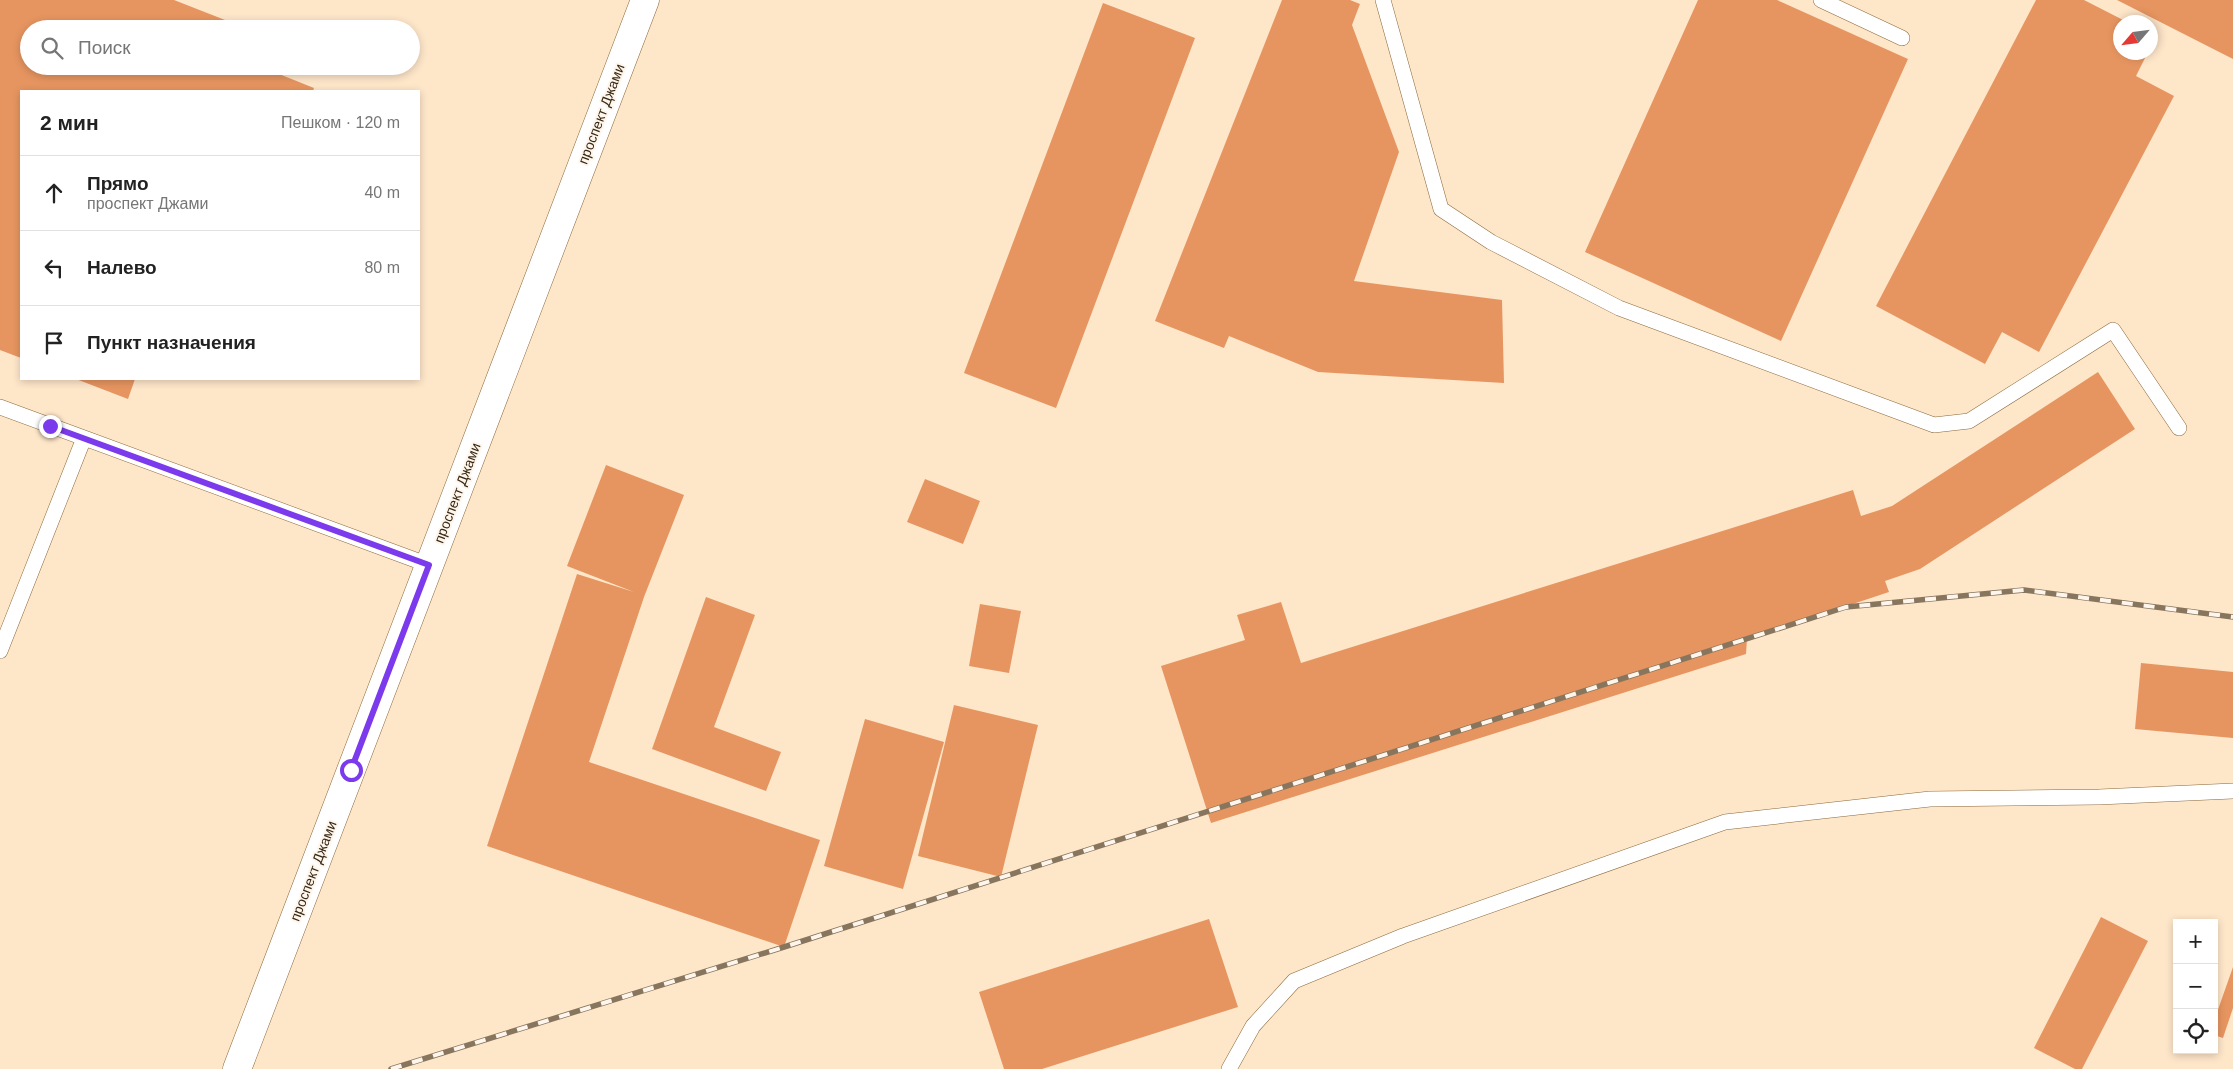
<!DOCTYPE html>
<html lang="ru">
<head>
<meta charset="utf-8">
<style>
	body { margin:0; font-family:Arial,sans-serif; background:#f6f6f6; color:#222 }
	.controls { position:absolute; right:15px; bottom:15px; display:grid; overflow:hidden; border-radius:0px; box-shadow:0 2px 8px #0003 }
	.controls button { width:45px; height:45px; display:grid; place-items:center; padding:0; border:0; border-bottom:1px solid #e0e0e0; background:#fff; color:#222; font:25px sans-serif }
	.compass { position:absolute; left:2113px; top:15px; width:45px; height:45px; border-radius:50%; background:#fff; box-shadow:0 2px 8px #0003; rotate:242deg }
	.stop { position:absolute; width:15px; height:15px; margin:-11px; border:4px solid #7c3aed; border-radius:50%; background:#fff }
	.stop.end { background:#7c3aed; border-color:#fff; box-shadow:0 1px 5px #0008 }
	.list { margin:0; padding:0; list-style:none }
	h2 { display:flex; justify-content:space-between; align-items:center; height:65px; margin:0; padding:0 20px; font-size:21px }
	h2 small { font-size:16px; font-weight:400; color:#767676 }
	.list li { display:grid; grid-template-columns:32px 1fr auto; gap:15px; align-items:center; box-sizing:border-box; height:75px; padding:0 20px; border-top:1px solid #e0e0e0 }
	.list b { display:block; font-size:19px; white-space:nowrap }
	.list p { margin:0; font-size:16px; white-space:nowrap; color:#767676 }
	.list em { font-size:16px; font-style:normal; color:#767676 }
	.icon { flex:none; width:28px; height:28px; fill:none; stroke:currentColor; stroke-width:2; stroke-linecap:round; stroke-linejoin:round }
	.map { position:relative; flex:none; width:2233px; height:1069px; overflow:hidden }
	.search { position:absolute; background:#fff; box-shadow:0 2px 8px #0003; left:20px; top:20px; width:400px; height:55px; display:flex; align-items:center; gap:12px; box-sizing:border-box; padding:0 18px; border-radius:28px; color:#767676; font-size:19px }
	.panel { position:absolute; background:#fff; box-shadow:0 2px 8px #0003; left:20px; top:90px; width:400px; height:290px; border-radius:0px }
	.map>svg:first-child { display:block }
	.building { fill:#e69560 }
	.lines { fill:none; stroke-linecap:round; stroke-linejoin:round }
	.lane-casing { stroke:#8c693a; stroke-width:16 }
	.street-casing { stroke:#8c693a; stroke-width:29 }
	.lane { stroke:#fff; stroke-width:15 }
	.street { stroke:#fff; stroke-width:28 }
	.rail-casing { stroke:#87755e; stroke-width:5.5 }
	.rail { stroke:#fef6ec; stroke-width:4; stroke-dasharray:11; stroke-linecap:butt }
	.route { stroke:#7c3aed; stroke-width:6 }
	.labels { text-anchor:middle; stroke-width:4; stroke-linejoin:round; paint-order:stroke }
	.street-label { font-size:14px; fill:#372815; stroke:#fef6ec }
</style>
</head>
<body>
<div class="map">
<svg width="2233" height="1069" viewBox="0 0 2233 1069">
	<rect width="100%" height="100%" fill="#fee6c9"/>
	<path class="building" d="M0,0H174L248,29H29V66H259L314,88L313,91H21V358L0,350Z
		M1282,0H1350L1360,4L1352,25L1399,152L1354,281L1502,300L1504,383L1318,372L1229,336L1224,348L1155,321Z
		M1698,0H1777L1908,59L1781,341L1585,252Z
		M2036,0H2084L2127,22H2120V52H2148L2136,76L2174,96L2039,352L2002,332L1985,364L1876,306Z
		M2117,0H2233V59Z
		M1103,3L1195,38L1056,408L964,373Z
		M2098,372L2135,429L1920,569L1885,581L1889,592L1747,639L1746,654L1211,823L1161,666L1245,640L1237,615L1281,602L1301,663L1853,490L1861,516L1892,506Z
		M76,379H135L128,399Z
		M606,465L684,495L644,597L589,762L820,840L784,947L487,846L577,574L634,592L567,566Z
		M925,479L980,501L963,544L907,522Z
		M706,597L755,615L714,727L781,752L766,791L652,749Z
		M980,604L1021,611L1009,673L969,666Z
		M2141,663L2233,672V738L2135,729Z
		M954,705L1038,725L1001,877L918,856Z
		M865,719L944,742L903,889L824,866Z
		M2101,917L2148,941L2082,1069H2075L2034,1048Z
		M1209,919L1238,1007L1042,1069H1004L979,992Z
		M2233,967V1008L2223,1038L2214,1035V1021Z"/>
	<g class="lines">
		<defs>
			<path id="lane" d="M1383,0L1441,209L1491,242L1619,308L1934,425L1969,421L2113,330L2179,428
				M1821,0L1902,38
				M0,407L429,565
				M0,651L84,438
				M1229,1069L1253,1026L1294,981L1403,936L1725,822L1930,799L2099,797L2233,791"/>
			<path id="street" d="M237,1069L645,0"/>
		</defs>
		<use href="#lane" class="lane-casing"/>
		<use href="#street" class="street-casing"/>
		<use href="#lane" class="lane"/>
		<use href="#street" class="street"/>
		<defs>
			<path id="rail" d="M391,1069L784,947L1846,607L2024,590L2233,617"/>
		</defs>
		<use href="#rail" class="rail-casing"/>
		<use href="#rail" class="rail"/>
	</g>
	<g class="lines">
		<path class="route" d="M50,426L429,565L351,770"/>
	</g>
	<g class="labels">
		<g class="street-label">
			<text transform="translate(601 114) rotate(-69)" y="5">проспект Джами</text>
			<text transform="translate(457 493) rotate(-69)" y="5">проспект Джами</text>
			<text transform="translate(313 871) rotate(-69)" y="5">проспект Джами</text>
		</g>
	</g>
</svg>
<div class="controls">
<button>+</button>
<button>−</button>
<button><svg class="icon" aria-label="locate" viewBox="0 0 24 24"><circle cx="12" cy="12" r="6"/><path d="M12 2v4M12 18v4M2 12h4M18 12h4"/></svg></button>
</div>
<svg class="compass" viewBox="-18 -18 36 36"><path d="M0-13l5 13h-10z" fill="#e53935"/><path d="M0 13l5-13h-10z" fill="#767676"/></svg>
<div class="stop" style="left:351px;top:770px"></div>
<div class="stop end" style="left:50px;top:426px"></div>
<div class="search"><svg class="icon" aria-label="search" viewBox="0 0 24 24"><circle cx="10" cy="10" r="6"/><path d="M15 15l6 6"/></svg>Поиск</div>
<section class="panel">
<h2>2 мин<small>Пешком · 120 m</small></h2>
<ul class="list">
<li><svg class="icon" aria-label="ahead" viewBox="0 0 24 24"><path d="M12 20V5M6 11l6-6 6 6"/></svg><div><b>Прямо</b><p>проспект Джами</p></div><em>40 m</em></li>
<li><svg class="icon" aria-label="left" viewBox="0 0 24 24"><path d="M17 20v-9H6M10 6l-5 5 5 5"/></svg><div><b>Налево</b></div><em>80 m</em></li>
<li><svg class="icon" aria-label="arrive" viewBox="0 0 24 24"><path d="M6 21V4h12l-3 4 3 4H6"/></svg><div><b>Пункт назначения</b></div></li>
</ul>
</section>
</div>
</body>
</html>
